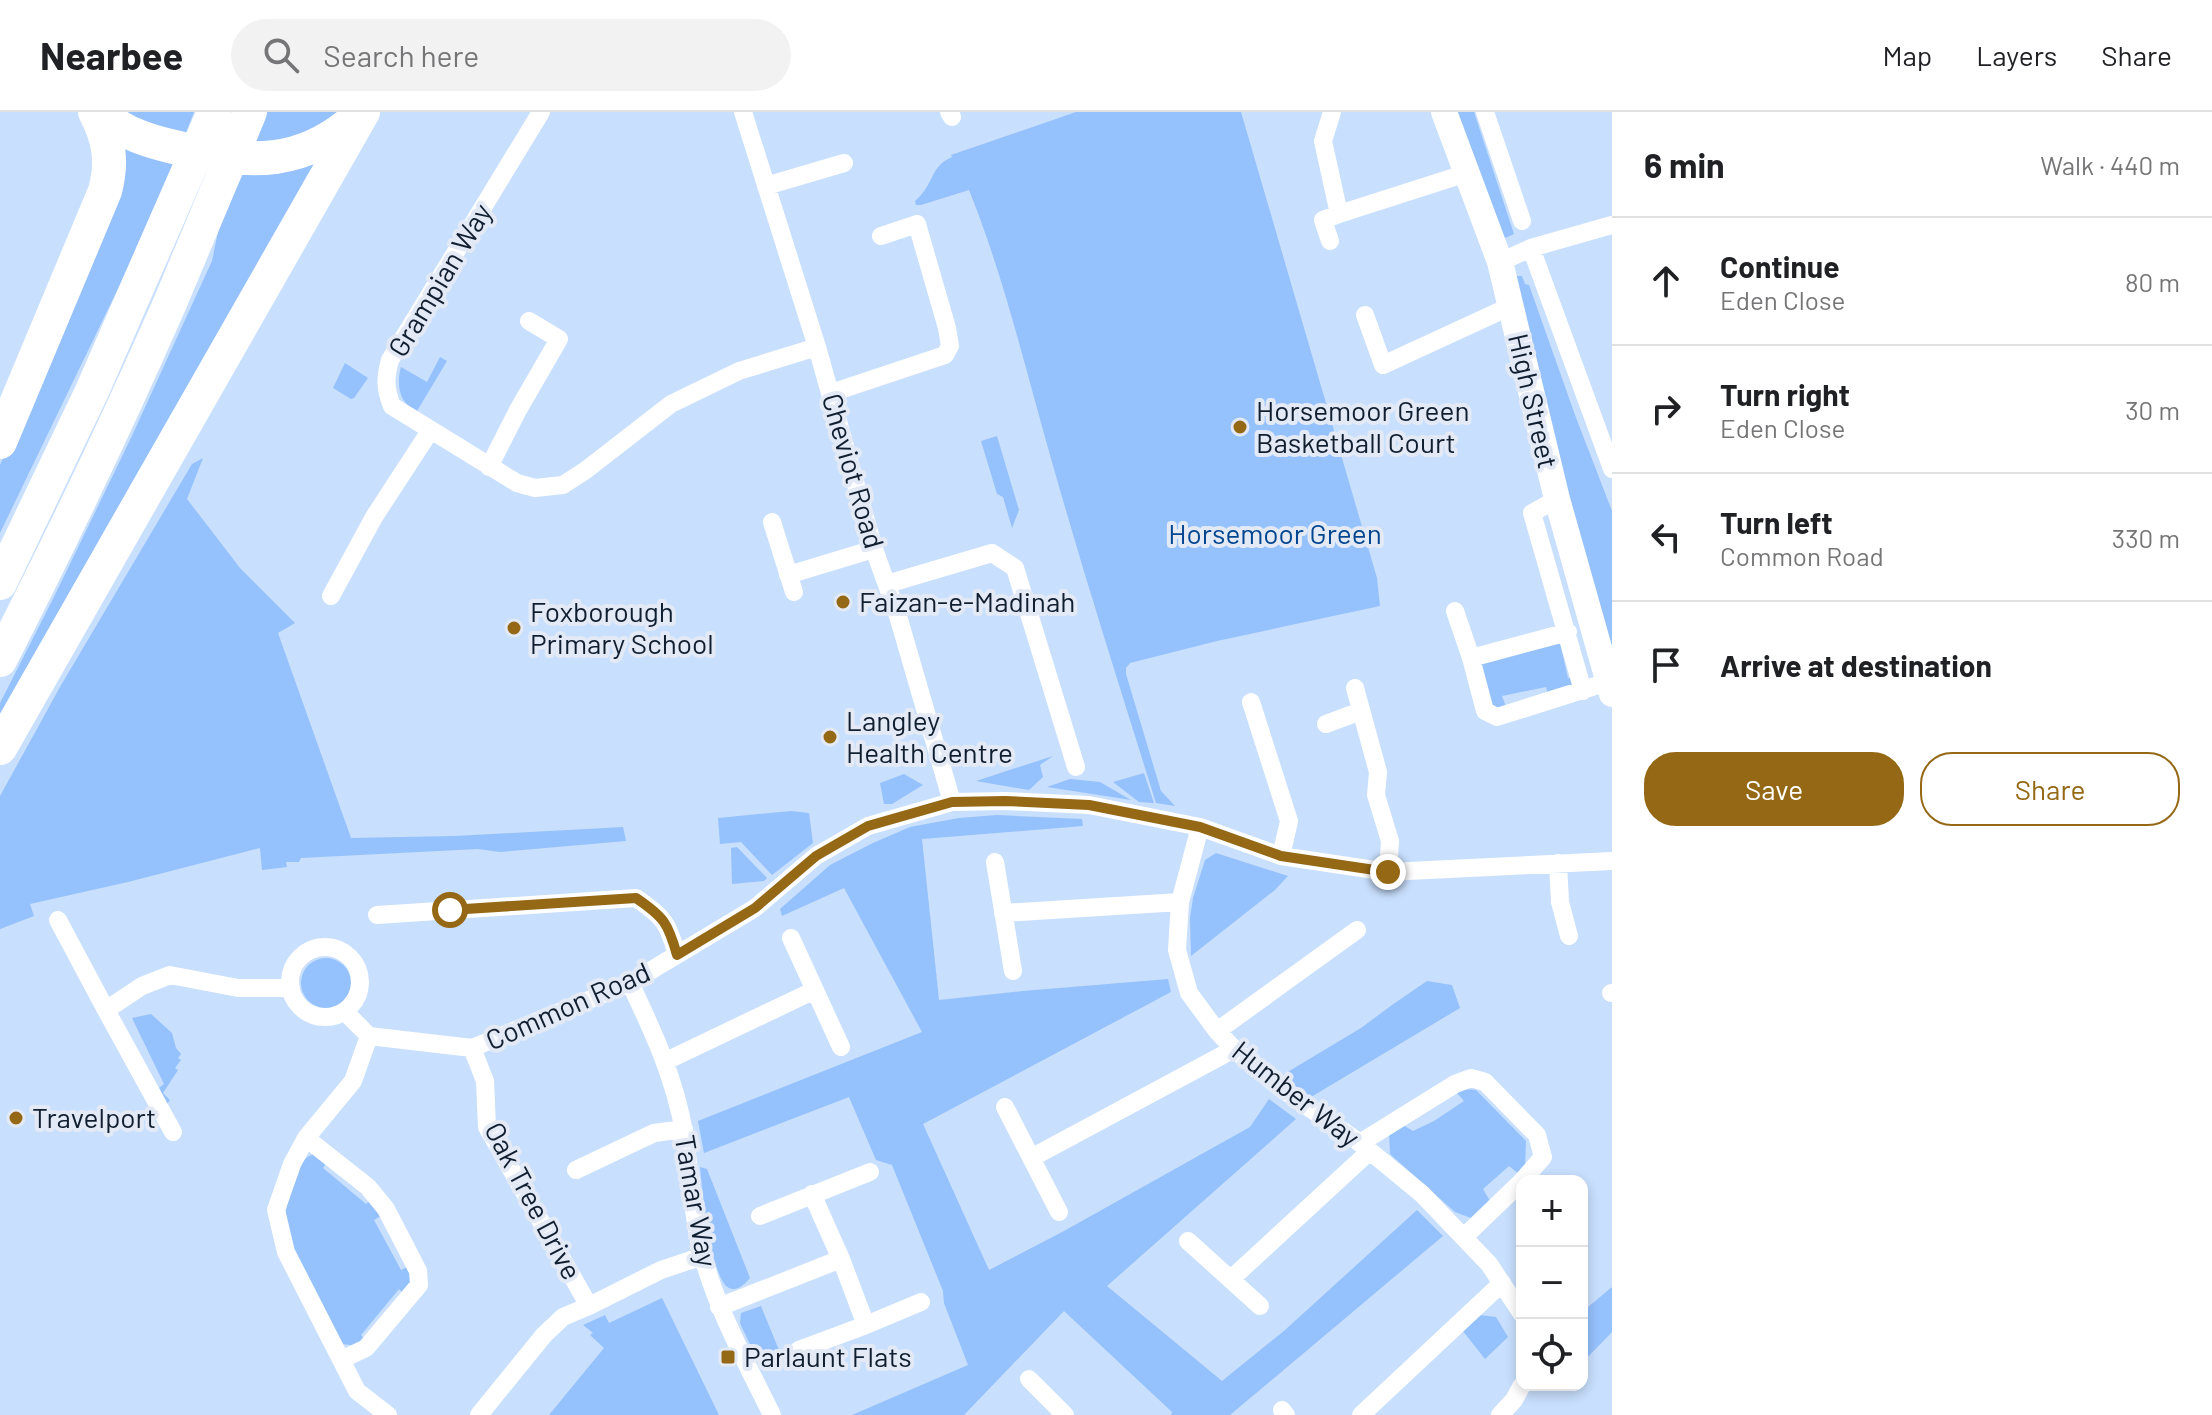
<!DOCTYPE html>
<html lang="en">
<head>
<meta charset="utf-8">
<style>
	body { margin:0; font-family:Barlow,sans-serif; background:#f2f2f2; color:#202124 }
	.controls { position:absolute; right:24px; bottom:24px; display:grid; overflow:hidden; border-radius:16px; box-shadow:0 4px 12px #0003 }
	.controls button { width:72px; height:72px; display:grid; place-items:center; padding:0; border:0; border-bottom:2px solid #e0e0e0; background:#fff; color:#202124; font:40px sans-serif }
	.stop { position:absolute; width:24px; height:24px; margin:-18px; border:6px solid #956816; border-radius:50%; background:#fff }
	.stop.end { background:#956816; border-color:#fff; box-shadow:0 2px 8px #0008 }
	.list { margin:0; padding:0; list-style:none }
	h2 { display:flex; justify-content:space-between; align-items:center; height:104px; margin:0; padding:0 32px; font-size:34px }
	h2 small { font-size:26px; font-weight:400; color:#757577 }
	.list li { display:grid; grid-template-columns:52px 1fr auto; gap:24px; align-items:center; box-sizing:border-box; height:128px; padding:0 32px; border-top:2px solid #e0e0e0 }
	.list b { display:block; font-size:30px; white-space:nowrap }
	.list p { margin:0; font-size:26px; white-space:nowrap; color:#757577 }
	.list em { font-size:26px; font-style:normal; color:#757577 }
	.actions { display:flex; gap:16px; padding:24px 32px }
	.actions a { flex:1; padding:18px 0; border:2px solid #956816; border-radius:32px; text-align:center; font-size:28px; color:#956816 }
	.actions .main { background:#956816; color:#fff }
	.icon { flex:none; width:44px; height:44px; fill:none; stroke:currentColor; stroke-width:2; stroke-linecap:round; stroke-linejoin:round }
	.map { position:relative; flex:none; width:1612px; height:1303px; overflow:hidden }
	header { display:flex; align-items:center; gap:48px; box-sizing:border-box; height:112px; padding:0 40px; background:#fff; border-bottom:2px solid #e0e0e0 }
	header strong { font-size:38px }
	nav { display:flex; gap:44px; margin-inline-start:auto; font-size:28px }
	.search { width:560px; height:72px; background:#f2f2f2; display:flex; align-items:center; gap:20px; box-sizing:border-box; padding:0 28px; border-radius:44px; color:#757577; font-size:30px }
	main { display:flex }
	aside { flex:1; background:#fff }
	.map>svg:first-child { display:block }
	.green { fill:#95c1fc }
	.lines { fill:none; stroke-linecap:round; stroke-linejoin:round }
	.street { stroke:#fff; stroke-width:18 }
	.secondary { stroke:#fff; stroke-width:26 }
	.highway { stroke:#fff; stroke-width:34 }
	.route { stroke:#956816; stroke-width:10 }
	.poi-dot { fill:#956816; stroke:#e3eaf5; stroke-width:3 }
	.labels { text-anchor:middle; stroke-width:8; stroke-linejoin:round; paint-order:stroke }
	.street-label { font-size:28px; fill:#101e30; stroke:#e3eaf5 }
	.poi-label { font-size:28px; fill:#101e30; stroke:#e3eaf5; text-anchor:start }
	.park-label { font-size:28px; fill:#034690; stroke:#e3eaf5 }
</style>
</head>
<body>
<header>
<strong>Nearbee</strong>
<div class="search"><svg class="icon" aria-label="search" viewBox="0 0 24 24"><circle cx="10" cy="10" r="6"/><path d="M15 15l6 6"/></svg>Search here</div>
<nav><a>Map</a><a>Layers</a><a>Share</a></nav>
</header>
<main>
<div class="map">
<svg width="1612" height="1303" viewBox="0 0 1612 1303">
	<rect width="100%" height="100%" fill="#c8dffd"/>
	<path class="green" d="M119,0H194L184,26Z
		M267,0H342L311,24L254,36Z
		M1076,0H1241L1377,466L1380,494L1217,529L1130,551L1126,556V562L1161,679L1175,694L1156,691C1122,582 1087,473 1056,364C1028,268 1006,170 969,78L921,93H916L915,89C935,72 929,55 952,45L951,43Z
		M1452,0H1474L1514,122L1503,127Z
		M123,31L176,46L139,133L0,421V353L103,116Z
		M315,46V57L0,611V591L54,485L131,326L212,149L219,115L245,57Z
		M1516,164H1522L1525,172L1529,173L1575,303L1612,399V554L1582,451Z
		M440,245L447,249L417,299C399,292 396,272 401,255L427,270Z
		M345,251L368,266L354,286L351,287L333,276Z
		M997,324L1019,398L1012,416L1003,385L997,382L981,329Z
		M203,346L187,387L240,456L295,511L278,521L351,726L455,724L623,715L626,729L500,740L478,737L301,746L299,750H286L287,755L262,758L260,736L128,770L30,792L34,804L0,817V684L60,575L192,352Z
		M1560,531L1568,566H1574L1573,573L1549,586L1546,575L1502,584L1506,595L1494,596L1478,551Z
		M1053,644L1040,653L1043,665L1029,678L976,669Z
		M1144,661L1154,691L1139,690L1113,670Z
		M904,662L923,673L892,692H884L880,671Z
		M1070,667L1100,670L1131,688L1047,675Z
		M791,699L809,701L813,731L772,763L741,730L720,732L718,706Z
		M997,703L1082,707L1083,714L922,727L939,888L1023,879L1168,867L1171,880L923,1012L989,1158L1064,1119L1250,1015L1269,987L1296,1007L1107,1174L1222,1269L1285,1218L1417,1098L1443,1124L1230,1303H1171L1172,1300L1064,1199L964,1303H852L968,1253L944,1191L943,1179L892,1053L876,1048L849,985L704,1041L698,1009L922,920L844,776L782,804L780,797L830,753L873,731L910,715L959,706Z
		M737,735L767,766L764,769L732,772L731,736Z
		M1216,741L1288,764L1275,778L1191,844L1190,806L1193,786L1205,748Z
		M301 871a25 25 0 1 1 50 0a25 25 0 1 1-50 0Z
		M1427,869L1452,873L1460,896L1311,985L1281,964L1361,916L1392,893Z
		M151,902L172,921L176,936L181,942L178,946L181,948L175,956L178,958L163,981L170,988L158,1004L154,980L164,972L132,906Z
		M1462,977L1476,978L1526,1029L1525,1057L1519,1062L1509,1054L1483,1077L1490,1089L1471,1106L1455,1100L1390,1042L1389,1019L1403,1013L1413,1019L1434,1009L1464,989L1457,981Z
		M315,1042L327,1050L323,1056L366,1092L372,1087L381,1104L374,1108L401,1158L407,1155L413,1167L404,1182L399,1177L361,1223L365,1228L358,1234L343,1232C324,1196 287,1141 286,1101C286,1089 293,1076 297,1065C301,1054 302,1045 315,1042Z
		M700,1055L707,1057L750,1166C745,1172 737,1180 729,1176C711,1168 702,1075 700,1055Z
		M1612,1175V1220L1582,1251V1200Z
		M662,1186L719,1303H549L604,1236L590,1223L593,1221L583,1213L605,1203L609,1211Z
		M761,1194L781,1243L759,1252L740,1211L741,1201Z
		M1479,1203L1496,1205L1508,1225L1485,1247L1462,1218Z"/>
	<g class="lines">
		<path class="street" d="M541,0L390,248C385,266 385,277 392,294L517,371L535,376L563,373L586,358L671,292L739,259L817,235
			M743,0L817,235L874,437L898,504L952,690
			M949,0L952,5
			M1332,0L1323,29L1339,102L1467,61
			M1485,0L1522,109
			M766,74L844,51
			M1330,129L1323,108L1339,102
			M1531,136L1612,357
			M1500,150L1531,136L1612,113
			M1365,203L1383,253L1511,194
			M831,281L945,243L950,234L947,216L917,112L881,124
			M489,355L518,298L559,227L529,209
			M1557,387L1532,401L1583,579
			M772,410L794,480
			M788,463L874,437
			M887,472L992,441L1015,456L1076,655
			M331,484L374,405L430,319
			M1455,499L1471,546L1485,599L1497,605L1608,570
			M1471,546L1568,520
			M1355,576L1378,660L1376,683L1390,729L1388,760
			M1251,590L1289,709L1281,744
			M1326,612L1361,599
			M1200,715L1180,790L1177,838L1189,881L1217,919L1234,937L1278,974L1360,1031L1422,1082L1489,1152L1522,1202
			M995,750L1013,859
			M1558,751L1560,790L1569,824
			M1003,801L1180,790
			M377,803L636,786C664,805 668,811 677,843
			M58,808L106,898
			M791,826L841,935
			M290 870a35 35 0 1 1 70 0a35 35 0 1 1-70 0Z
			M630,871C653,919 675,967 684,1020C690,1060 692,1101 702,1141C717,1198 746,1250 772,1303
			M1611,881H1612
			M345,900L369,924L472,936L630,871L755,796L816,744L868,714L952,690L1005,689L1089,693L1200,715L1281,744L1388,760L1612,749
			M1217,919L1357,818
			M369,924L353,969L306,1026L292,1052L276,1098L286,1140L357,1279L388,1303
			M472,936L485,969L487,1015L589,1194
			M666,949L815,878
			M1005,995L1059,1100
			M173,1020L106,898L142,874L170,863L238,876H291
			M306,1026L368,1075L386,1097L418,1159L419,1173L366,1236L343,1247
			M1360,1031L1455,972L1471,966L1485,970L1537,1023L1543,1045L1522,1069
			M1031,1046L1234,937
			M576,1058L654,1021L684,1017
			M812,1082L841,1147L866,1213
			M760,1104L870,1060
			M1464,1125L1522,1069
			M1188,1129L1260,1194
			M1231,1167L1370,1039
			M719,1195L841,1147
			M799,1238L866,1213L921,1190
			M1029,1267L1065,1303
			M1282,1298L1286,1303
			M479,1303L544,1223L563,1205L589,1194L661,1158L703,1144
			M1361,1303L1502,1171
			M1500,1303L1514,1288L1522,1273"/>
		<path class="secondary" d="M1444,0L1500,150L1557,387L1612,582"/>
		<path class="highway" d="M96,0C108,7 120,17 133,22C150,30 169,34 187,38C251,52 304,53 356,6
			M0,330L105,79C113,49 109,27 95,0
			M0,471L92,279L214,0
			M0,548C60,431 117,312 170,191C197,128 223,64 250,0
			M0,636L363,0"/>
	</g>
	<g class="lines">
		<path class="route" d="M450,798L636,786C664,805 668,811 677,843L755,796L816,744L868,714L952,690L1005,689L1089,693L1200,715L1281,744L1388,760"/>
	</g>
	<g class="poi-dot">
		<circle cx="1240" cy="315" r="8"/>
		<circle cx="843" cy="490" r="8"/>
		<circle cx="514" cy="516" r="8"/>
		<circle cx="830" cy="625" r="8"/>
		<circle cx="16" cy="1006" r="8"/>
		<rect x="720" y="1237" width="16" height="16" rx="4"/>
	</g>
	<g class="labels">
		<g class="street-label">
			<text transform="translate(440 168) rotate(-59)" y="10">Grampian Way</text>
			<text transform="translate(1533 289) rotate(77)" y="10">High Street</text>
			<text transform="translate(853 359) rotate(74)" y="10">Cheviot Road</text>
			<text transform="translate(568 894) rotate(-24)" y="10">Common Road</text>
			<text transform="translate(1296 982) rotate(38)" y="10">Humber Way</text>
			<text transform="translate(533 1089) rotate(62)" y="10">Oak Tree Drive</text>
			<text transform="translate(696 1089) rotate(80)" y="10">Tamar Way</text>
		</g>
		<g class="poi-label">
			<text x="1256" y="309">Horsemoor Green<tspan x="1256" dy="32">Basketball Court</tspan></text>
			<text x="859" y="500">Faizan-e-Madinah</text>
			<text x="530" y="510">Foxborough<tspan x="530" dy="32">Primary School</tspan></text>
			<text x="846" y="619">Langley<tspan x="846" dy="32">Health Centre</tspan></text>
			<text x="32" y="1016">Travelport</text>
			<text x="744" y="1255">Parlaunt Flats</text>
		</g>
		<g class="park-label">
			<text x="1275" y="432">Horsemoor Green</text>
		</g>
	</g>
</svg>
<div class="controls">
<button>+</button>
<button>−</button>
<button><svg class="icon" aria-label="locate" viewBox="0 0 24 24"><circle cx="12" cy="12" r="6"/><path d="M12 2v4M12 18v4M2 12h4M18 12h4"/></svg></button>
</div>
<div class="stop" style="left:450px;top:798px"></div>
<div class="stop end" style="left:1388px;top:760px"></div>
</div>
<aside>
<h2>6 min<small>Walk · 440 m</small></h2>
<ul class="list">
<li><svg class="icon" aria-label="ahead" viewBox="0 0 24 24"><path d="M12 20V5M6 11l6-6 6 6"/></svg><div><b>Continue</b><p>Eden Close</p></div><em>80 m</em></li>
<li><svg class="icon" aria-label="right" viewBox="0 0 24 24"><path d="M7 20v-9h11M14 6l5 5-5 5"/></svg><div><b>Turn right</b><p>Eden Close</p></div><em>30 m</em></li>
<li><svg class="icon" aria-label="left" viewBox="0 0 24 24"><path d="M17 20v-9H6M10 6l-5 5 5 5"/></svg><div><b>Turn left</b><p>Common Road</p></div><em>330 m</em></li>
<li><svg class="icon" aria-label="arrive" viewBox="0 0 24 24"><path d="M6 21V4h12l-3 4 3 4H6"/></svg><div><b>Arrive at destination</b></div></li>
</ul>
<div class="actions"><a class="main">Save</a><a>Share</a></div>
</aside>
</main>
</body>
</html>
